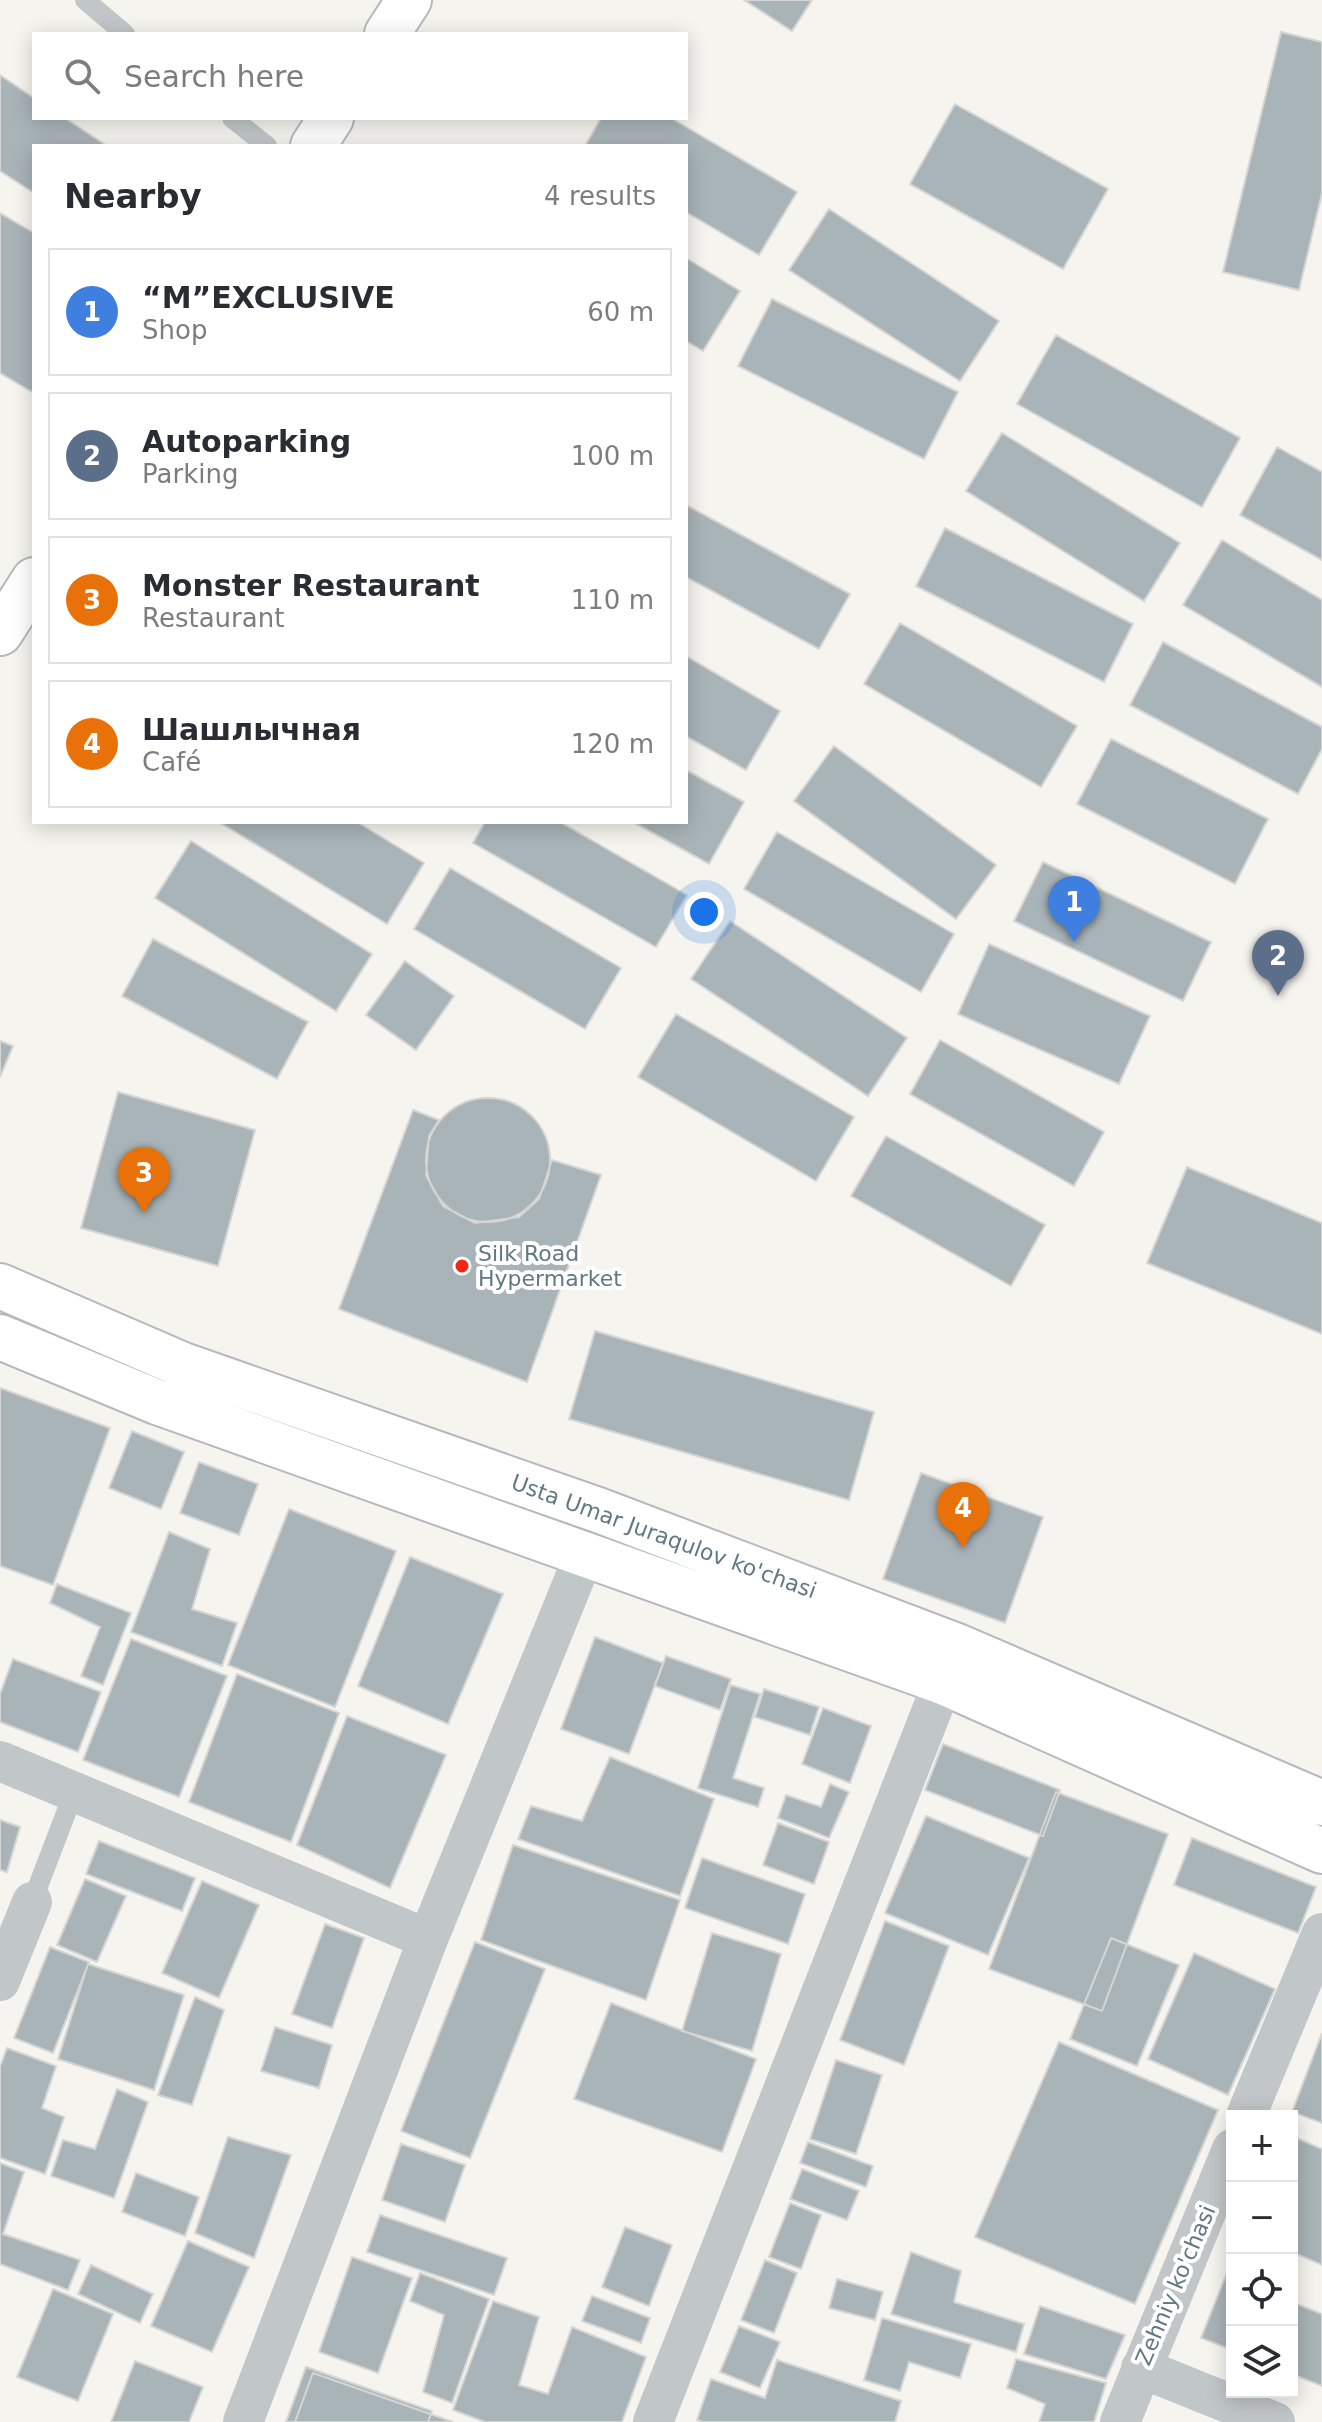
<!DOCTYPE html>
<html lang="en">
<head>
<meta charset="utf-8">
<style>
	body { margin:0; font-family:"DejaVu Sans",sans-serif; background:#f2f2f3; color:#2b2b33 }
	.controls { position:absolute; right:24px; bottom:24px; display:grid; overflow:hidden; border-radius:0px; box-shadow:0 4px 20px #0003 }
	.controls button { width:72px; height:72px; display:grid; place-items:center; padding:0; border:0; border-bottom:2px solid #e1e1e2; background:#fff; color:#2b2b33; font:40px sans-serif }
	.you { position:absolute; left:704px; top:912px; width:28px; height:28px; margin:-20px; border:6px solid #fff; border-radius:50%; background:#1a73e8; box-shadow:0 0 0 12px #1a73e833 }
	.badge { display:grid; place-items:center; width:52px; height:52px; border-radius:50%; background:#2563eb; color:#fff; font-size:26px; font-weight:700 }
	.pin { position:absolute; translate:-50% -66px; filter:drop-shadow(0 2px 4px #0008) }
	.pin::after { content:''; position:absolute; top:42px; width:28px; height:24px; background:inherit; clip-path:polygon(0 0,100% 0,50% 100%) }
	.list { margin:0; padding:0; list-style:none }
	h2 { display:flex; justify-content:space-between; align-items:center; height:104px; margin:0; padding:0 32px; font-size:34px }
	h2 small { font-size:26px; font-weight:400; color:#7c7c81 }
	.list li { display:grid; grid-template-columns:52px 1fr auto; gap:24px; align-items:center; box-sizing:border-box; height:128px; margin:0 16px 16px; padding:0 16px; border:2px solid #e1e1e2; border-radius:0px }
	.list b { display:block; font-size:30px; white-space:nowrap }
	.list p { margin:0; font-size:26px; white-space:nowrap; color:#7c7c81 }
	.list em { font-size:26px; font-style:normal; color:#7c7c81 }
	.icon { flex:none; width:44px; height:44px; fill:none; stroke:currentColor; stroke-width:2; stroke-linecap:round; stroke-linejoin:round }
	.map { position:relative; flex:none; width:1322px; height:2422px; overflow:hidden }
	.search { position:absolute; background:#fff; box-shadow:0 4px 20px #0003; left:32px; top:32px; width:656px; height:88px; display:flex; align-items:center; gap:20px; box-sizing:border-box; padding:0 28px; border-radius:0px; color:#7c7c81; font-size:30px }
	.panel { position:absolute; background:#fff; box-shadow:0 4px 20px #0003; left:32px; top:144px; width:656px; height:680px; border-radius:0px }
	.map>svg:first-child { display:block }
	.building { fill:#a9b4b8; stroke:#d5d5d3; stroke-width:2 }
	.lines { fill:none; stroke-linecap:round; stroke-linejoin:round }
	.secondary-casing { stroke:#b3babd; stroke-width:48 }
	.lane { stroke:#c1c6c9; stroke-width:20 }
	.street { stroke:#c1c6c9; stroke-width:40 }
	.secondary { stroke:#fff; stroke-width:44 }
	.poi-dot { fill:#f32611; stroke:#fff; stroke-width:3 }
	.labels { text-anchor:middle; stroke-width:8; stroke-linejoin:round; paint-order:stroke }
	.poi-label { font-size:22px; fill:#607984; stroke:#fff; text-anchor:start }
	.street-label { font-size:22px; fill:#607984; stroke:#fff }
</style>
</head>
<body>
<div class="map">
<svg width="1322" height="2422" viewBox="0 0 1322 2422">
	<rect width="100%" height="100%" fill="#f5f4ef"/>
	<path class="building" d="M744,0H812L792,31Z
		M1281,32L1322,42V193L1299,290L1223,272Z
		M0,75L34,98V118H65L107,146H34V193L0,171Z
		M955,104L1108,189L1063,269L910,184Z
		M601,118H671L797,192L759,255L686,212V146H585Z
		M829,209L999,321L960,381L789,270Z
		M0,213L34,233V393L0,373Z
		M686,258L740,291L703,351L686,341Z
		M772,299L958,392L924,459L738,366Z
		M1056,335L1240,438L1202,507L1017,404Z
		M1002,433L1180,543L1144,601L966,491Z
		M1277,447L1322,472V560L1240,515Z
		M686,505L850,594L819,649L686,577Z
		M945,528L1133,624L1104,682L916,586Z
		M1222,540L1322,600V687L1183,605Z
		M900,623L1077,726L1041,787L864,684Z
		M1163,642L1322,727V749L1298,794L1130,705Z
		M686,656L780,711L746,770L686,736Z
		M1111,739L1268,819L1235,884L1077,804Z
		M834,746L996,865L956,919L794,801Z
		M686,770L744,802L709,864L633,822H686Z
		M219,822H357L424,863L387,924Z
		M485,822H560L687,895L656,947L473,843Z
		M777,832L954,934L921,992L744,889Z
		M191,841L372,954L336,1011L155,898Z
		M1043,862L1211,942L1183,1001L1014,921Z
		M450,868L621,968L585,1029L414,929Z
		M730,921L907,1038L868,1096L691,979Z
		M153,939L308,1022L277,1079L122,996Z
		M989,944L1150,1016L1119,1084L958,1014Z
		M405,961L454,996L416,1050L366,1015Z
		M676,1014L854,1117L816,1181L638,1077Z
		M940,1040L1104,1132L1074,1186L910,1094Z
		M0,1041L13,1046L0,1077Z
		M118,1092L255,1130L218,1266L81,1228Z
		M426 1160a62 62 0 1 1 124 0a62 62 0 1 1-124 0Z
		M413,1110L439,1120L429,1136L426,1175L443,1206L475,1223L519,1217L539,1199L552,1160L601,1175L527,1382L339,1309Z
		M886,1136L1045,1225L1011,1286L851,1196Z
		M1187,1167L1322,1223V1334L1147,1263Z
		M595,1331L874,1412L849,1500L569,1419Z
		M0,1388L110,1428L53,1585L0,1566Z
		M132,1431L184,1452L161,1509L109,1488Z
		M199,1462L258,1484L239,1535L180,1513Z
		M921,1473L1043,1517L1005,1623L883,1579Z
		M289,1509L396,1551L335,1707L228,1665Z
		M169,1532L210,1549L192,1609L237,1623L222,1666L131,1632Z
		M410,1557L503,1594L448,1724L358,1686Z
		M57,1584L131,1613L103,1685L81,1676L100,1627L50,1603Z
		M595,1637L663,1663L629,1754L561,1729Z
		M131,1639L227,1676L179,1797L83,1760Z
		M666,1656L731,1679L720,1710L655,1686Z
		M13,1659L101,1692L78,1752L0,1722V1694Z
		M237,1674L339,1713L291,1842L189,1802Z
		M731,1685L760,1694L733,1778L764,1788L758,1807L698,1788Z
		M764,1689L819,1707L810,1735L755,1717Z
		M823,1708L871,1726L850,1783L802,1764Z
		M347,1716L446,1755L390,1888L297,1845Z
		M943,1744L1060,1790L1043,1836L925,1790Z
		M610,1757L714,1799L680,1896L518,1839L531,1806L582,1821Z
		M830,1784L849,1792L829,1838L778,1818L786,1795L821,1807Z
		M1056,1792L1168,1834L1102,2011L989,1969Z
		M926,1816L1029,1858L988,1955L885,1913Z
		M0,1820L20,1827L7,1872L0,1870Z
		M778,1823L829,1842L814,1884L763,1865Z
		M1192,1838L1316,1887L1298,1933L1174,1885Z
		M99,1841L195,1878L182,1911L86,1874Z
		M513,1845L680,1900L646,2000L481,1940Z
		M702,1858L805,1894L788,1944L685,1908Z
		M85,1879L126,1896L97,1962L57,1945Z
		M202,1881L259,1905L219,1998L162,1973Z
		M885,1921L949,1946L904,2065L840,2040Z
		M325,1924L364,1938L332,2028L292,2014Z
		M712,1933L781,1954L752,2051L682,2031Z
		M1111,1938L1179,1965L1137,2066L1070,2039Z
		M475,1942L545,1969L470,2158L401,2131Z
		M50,1947L89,1962L53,2053L14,2038Z
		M1194,1953L1275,1989L1228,2095L1148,2059Z
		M88,1964L184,1995L154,2090L58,2059Z
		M195,1997L224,2010L192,2105L158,2095Z
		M611,2003L756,2059L722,2152L574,2099Z
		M275,2027L332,2045L319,2088L261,2071Z
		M1322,2033V2123L1292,2112Z
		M1059,2042L1218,2110L1135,2304L975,2237Z
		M7,2048L56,2066L42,2108L64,2117L45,2174L0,2158V2067Z
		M836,2060L882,2075L856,2154L810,2139Z
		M117,2089L148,2102L114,2198L51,2176L63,2140L95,2149Z
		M1292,2136L1322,2149V2265L1292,2252Z
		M228,2137L291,2155L254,2258L195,2233Z
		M808,2142L873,2166L866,2187L800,2163Z
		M401,2144L465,2165L445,2222L382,2200Z
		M0,2163L24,2172L3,2234L80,2260L68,2290L0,2264Z
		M802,2169L859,2191L847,2220L790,2199Z
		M136,2173L199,2197L185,2236L122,2212Z
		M790,2203L821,2215L801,2269L769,2257Z
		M380,2215L507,2258L494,2295L367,2252Z
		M625,2227L672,2245L649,2306L602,2287Z
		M188,2241L249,2267L212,2352L151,2326Z
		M911,2252L961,2271L954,2302L1024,2324L1016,2352L891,2314Z
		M352,2257L412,2278L378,2373L319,2352Z
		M765,2260L797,2273L774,2333L741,2320Z
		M91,2265L153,2294L140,2323L78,2294Z
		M420,2273L489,2299L452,2403L423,2392L444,2315L410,2301Z
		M1226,2275L1232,2278V2350L1201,2338Z
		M837,2279L883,2292L875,2320L829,2308Z
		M53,2289L113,2314L78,2401L17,2377Z
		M592,2296L650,2318L641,2343L582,2321Z
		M493,2301L539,2317L519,2385L548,2394L572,2327L646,2357L622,2422H485L453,2410Z
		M1292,2302L1322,2314V2386L1292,2374Z
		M1040,2306L1125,2335L1106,2379L1024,2354Z
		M882,2318L971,2344L960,2378L909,2362L900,2391L864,2380Z
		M739,2326L780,2342L760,2388L720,2372Z
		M1016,2359L1106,2383L1094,2422H1039L1045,2404L1007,2388Z
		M777,2360L901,2401L895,2422H703L697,2420L711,2379L765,2398Z
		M135,2361L203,2387L189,2422H111Z
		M306,2367L432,2411L428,2422H286Z
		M313,2373L453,2422H295Z"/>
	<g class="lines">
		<defs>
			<path id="secondary" d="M387,34L409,0
				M313,146L331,118
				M0,633L34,580
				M0,1286L183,1365L598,1510L957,1646L1322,1803
				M0,1337L157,1402L943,1682L1322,1851"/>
		</defs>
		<use href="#secondary" class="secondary-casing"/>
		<path class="lane" d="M85,0L125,34
			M232,118L267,146
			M32,1902L74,1792"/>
		<path class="street" d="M0,1761L428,1939
			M0,1981L32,1902
			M1246,2116L1322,1933
			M1141,2368L1275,2422
			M243,2422L428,1939L585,1553
			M653,2422L943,1682
			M1120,2422L1232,2149"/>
		<use href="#secondary" class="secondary"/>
	</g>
	<circle class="poi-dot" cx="462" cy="1266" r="8"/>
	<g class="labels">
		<g class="poi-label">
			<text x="478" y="1261">Silk Road<tspan x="478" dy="25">Hypermarket</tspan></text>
		</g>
		<g class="street-label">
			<text transform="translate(664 1536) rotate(20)" y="8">Usta Umar Juraqulov ko'chasi</text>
			<text transform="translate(1175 2285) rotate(-67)" y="8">Zehniy ko'chasi</text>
		</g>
	</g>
</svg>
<div class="controls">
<button>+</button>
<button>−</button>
<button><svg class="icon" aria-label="locate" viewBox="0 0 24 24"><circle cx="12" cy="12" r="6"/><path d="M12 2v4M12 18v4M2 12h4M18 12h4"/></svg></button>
<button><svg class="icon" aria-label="layers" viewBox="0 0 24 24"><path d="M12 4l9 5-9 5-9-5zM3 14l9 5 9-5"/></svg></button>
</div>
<div class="you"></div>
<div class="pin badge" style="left:1074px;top:942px;background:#3f7fe0">1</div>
<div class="pin badge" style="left:1278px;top:996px;background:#5c6f8a">2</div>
<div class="pin badge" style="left:144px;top:1213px;background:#e8710a">3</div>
<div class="pin badge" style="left:963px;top:1548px;background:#e8710a">4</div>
<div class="search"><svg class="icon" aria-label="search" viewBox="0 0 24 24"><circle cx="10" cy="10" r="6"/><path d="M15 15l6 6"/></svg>Search here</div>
<section class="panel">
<h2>Nearby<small>4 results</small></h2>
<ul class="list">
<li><span class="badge" style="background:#3f7fe0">1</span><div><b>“M”EXCLUSIVE</b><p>Shop</p></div><em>60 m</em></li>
<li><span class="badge" style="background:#5c6f8a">2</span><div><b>Autoparking</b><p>Parking</p></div><em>100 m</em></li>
<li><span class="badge" style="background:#e8710a">3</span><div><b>Monster Restaurant</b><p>Restaurant</p></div><em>110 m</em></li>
<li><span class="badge" style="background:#e8710a">4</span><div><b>Шашлычная</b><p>Café</p></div><em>120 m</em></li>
</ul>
</section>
</div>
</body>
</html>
